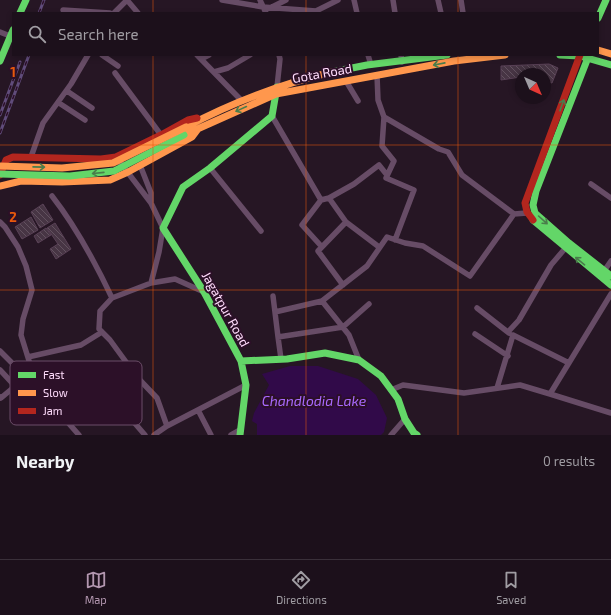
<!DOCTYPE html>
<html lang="en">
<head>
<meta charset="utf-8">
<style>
	body { margin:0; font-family:"Exo 2",sans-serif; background:#291e28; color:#f1f3f6 }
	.compass { position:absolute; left:515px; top:68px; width:36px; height:36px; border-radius:50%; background:#1c101b; box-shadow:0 2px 6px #0003; rotate:136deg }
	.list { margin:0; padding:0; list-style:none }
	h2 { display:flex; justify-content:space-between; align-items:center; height:52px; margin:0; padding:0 16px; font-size:17px }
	h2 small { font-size:13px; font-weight:400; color:#a09da3 }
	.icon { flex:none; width:22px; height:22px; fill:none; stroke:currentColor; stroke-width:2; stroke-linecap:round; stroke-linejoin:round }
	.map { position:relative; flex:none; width:611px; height:435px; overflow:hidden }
	.search { position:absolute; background:#1c101b; box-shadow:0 2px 6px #0003; left:12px; right:12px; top:12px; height:44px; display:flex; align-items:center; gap:10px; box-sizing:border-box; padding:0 14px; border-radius:0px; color:#a09da3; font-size:15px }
	.sheet { height:124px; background:#1c101b }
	nav { display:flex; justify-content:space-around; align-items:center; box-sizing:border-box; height:56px; border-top:1px solid #3a303a; background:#1c101b; font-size:11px; color:#a09da3 }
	nav a { display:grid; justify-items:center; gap:2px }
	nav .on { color:#b397b0 }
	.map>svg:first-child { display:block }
	.water { fill:#310a49 }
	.building { fill:url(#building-back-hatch); stroke:#594156 }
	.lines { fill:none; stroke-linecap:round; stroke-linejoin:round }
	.street { stroke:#674c66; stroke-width:5.5 }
	.fast { stroke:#63d668; stroke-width:7 }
	.slow { stroke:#ff974d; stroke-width:7 }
	.jam { stroke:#b3261e; stroke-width:7 }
	.rail-casing { stroke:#604c7b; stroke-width:3 }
	.rail { stroke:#2c1028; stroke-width:1.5; stroke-dasharray:4.5; stroke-linecap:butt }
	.fast-bridge { stroke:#63d668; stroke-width:7 }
	.slow-bridge { stroke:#ff974d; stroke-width:7 }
	.oneway { stroke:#4a7d4b }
	.grid { fill:none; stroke:#e8590c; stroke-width:1; stroke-opacity:0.55 }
	.labels { text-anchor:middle; stroke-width:4; stroke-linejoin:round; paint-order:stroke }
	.street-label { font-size:13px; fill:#ffdcfc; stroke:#2c1028 }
	.water-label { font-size:14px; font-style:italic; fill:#aa6aff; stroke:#2c1028 }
	.key { fill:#2c1028; stroke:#6b4d68; stroke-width:1 }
	.key-label { font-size:11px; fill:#ffdcfc }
	.grid-label { font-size:13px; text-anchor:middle; font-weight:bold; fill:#e8590c; stroke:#2c1028; stroke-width:4; stroke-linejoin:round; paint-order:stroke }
</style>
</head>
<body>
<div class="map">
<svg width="611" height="435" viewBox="0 0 611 435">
	<defs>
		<pattern id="building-back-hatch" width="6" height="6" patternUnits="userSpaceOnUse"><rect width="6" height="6" fill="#473544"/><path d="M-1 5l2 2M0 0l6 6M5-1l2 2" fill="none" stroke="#635260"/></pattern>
	</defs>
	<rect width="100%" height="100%" fill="#261624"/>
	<path class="water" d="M290,366H318L358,379L376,395L387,418L384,432L381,435H257V424L252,421L254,413L269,385L262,374Z"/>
	<path class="building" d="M549,64L558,68L552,83L545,81V74H521V77L501,80V66Z
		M43,204L53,220L40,228L31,212Z
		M31,217L38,230L22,239L15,227Z
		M55,223L71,249L56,259L50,249L58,244L47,228Z
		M46,228L51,235L38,243L34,236Z"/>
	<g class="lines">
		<path class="street" d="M222,0L263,7L316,11L338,0
			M260,0L266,13
			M354,0L357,13
			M393,0L395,13
			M438,0L441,13
			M461,0L463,13
			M272,7L286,0
			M63,10L110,13
			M114,13L127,0L138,13
			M0,32L10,36
			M102,55L118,66
			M197,55L241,100
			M368,55L371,65
			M401,55L402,62
			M201,59L209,55
			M214,72L228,68L250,55
			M115,73L161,135
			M377,75L378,100L384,117L439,149L448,152L462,175L514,214
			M346,81L358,101
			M277,87L280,59L279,55
			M67,91L92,108
			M59,103L85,120
			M272,116L321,200L329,198L346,222
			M384,117L382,146L394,161L386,178L414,190L395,240
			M31,157L43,123L71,84L88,55
			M116,157L151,203L163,228L159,252L151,283
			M140,165L151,193V203
			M210,168L261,231
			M591,184L611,198
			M52,196C77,228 95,262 112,298
			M329,198L354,184L379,165L387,175
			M321,200L302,225L322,247
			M0,222L5,227L18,247L26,266L32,290L23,319L21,335L30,364L26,377L1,398L0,397
			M604,271L611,261
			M343,285L318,251L346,222L379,247
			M204,292L175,279L151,283L112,298L100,311L99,329L110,340L137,377L157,398L167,426L246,385
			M273,296L278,337
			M477,308L509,333
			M275,312L322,301
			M508,332L519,320L551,265L568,245
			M475,334L508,356
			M0,351L42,393L79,435
			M28,357L81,345L102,332
			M281,359L278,337L343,327L369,304
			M359,360L349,335L322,301L367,266L387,237L405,243L423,246L470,276L514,214L527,213
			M0,370L15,386
			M497,388L513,335L569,363
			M391,390L403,385L464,393L520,385L550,394L611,294
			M550,394L611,413
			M198,410L211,435
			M132,420L145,435
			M154,435L167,426
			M231,435L240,430
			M391,435L405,419"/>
		<path class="fast" d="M20,13L26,0
			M598,18L606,0
			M560,55L580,56L611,65
			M589,55L536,191L533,205L535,213L569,243L611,276
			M0,61L13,30
			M332,72L367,65L447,55
			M533,220L611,285
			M241,361L287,359L325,353L359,360L381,376L398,399L405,419L414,433L417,435
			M240,435L246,385L241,361L204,292L163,228L183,187L210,168L272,116L277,87"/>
		<path class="slow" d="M598,50L611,54
			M186,127C233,102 281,84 332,72
			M184,135L276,94L454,61L505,55
			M0,186L21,181L62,182L110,180L128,172L192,137L198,129"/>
		<path class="jam" d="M0,175L6,160L13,157L101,159L116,157L161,135L188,120L197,118
			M533,220L527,212L525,203L580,55"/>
		<defs>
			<path id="rail" d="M39,13L44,0
				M0,115L20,62
				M0,133L29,55"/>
		</defs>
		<use href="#rail" class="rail-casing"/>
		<use href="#rail" class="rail"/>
		<path class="fast-bridge" d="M0,174L70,176L114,171L184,135"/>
		<path class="slow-bridge" d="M0,166L62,168L113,163L186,127"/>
	</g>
	<defs><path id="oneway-shaft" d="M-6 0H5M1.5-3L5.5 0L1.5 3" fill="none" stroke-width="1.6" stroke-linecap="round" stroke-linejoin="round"/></defs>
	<g class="oneway">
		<use href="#oneway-shaft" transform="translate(439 64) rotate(169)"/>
		<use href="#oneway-shaft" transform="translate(562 105) rotate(-70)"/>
		<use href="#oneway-shaft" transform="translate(241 109) rotate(155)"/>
		<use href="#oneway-shaft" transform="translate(39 167) rotate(1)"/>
		<use href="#oneway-shaft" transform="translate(98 173) rotate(174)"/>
		<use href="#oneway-shaft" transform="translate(543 220) rotate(42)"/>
		<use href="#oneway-shaft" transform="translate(580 261) rotate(-140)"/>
	</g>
	<path class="grid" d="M153,0V13M306,0V13M458,0V13M153,55V435M306,55V435M458,55V435M0,145H611M0,290H611"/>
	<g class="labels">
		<g class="street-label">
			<text transform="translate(322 73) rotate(-10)" y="5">Gota Road</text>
			<text transform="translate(226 309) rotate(61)" y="5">Jagatpur Road</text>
		</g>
		<g class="water-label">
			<text x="314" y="406">Chandlodia Lake</text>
		</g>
	</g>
	<rect x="10" y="361" width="132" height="64" rx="6" class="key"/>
	<rect x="18" y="372" width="18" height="6" fill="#63d668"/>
	<rect x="18" y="390" width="18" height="6" fill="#ff974d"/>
	<rect x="18" y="408" width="18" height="6" fill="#b3261e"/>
	<g class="key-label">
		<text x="43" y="379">Fast</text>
		<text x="43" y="397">Slow</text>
		<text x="43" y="415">Jam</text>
	</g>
	<g class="grid-label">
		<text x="13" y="77">1</text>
		<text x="13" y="222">2</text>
	</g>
</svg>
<svg class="compass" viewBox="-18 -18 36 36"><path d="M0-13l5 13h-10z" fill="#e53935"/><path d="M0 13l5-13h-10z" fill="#a09da3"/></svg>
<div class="search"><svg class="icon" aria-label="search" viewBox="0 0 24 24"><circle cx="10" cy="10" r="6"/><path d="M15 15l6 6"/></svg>Search here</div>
</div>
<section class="sheet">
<h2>Nearby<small>0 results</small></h2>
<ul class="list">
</ul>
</section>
<nav>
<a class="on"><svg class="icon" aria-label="map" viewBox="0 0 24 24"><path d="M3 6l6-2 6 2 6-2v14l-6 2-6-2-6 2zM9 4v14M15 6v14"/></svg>Map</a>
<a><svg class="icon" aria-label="directions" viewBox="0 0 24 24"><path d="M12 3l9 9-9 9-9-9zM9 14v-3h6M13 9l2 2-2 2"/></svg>Directions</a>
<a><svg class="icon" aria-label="saved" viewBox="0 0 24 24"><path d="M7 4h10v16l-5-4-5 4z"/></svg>Saved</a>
</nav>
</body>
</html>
